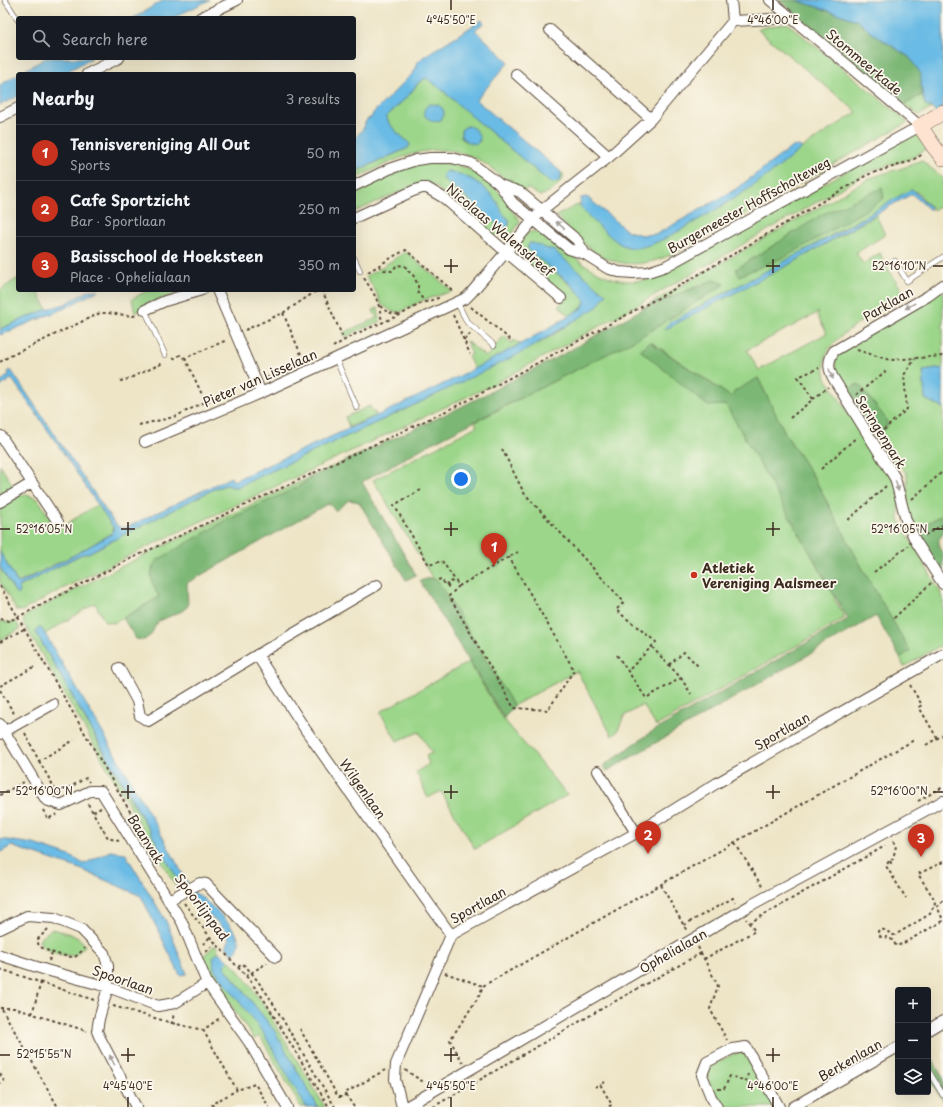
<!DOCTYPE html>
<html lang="en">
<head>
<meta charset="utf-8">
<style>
	body { margin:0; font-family:"Playpen Sans",sans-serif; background:#20242c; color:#f1f3f6 }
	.controls { position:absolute; right:12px; bottom:12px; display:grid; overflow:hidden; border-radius:4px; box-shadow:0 4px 16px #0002 }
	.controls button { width:36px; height:36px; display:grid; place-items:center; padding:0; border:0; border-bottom:1px solid #363941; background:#171b24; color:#f1f3f6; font:20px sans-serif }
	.you { position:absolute; left:461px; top:479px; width:14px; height:14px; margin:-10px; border:3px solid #fff; border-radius:50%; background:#1a73e8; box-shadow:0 0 0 6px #1a73e833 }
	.badge { display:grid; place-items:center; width:26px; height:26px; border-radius:50%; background:#c8321e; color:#fff; font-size:13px; font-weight:700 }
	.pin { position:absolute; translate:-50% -33px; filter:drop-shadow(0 1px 2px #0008) }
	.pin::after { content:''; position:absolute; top:21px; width:14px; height:12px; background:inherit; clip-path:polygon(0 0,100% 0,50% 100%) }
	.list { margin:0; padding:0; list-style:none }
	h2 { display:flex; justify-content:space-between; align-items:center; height:52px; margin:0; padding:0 16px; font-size:17px }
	h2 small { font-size:13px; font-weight:400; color:#9ea1a6 }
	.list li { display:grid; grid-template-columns:26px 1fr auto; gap:12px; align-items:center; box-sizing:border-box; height:56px; padding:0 16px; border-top:1px solid #363941 }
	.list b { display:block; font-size:15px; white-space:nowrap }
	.list p { margin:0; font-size:13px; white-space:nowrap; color:#9ea1a6 }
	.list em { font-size:13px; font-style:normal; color:#9ea1a6 }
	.icon { flex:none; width:22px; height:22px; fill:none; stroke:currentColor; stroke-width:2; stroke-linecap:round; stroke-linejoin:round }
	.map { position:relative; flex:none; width:943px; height:1107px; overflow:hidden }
	.search { position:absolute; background:#171b24; box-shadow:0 4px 16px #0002; left:16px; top:16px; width:340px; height:44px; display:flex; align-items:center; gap:10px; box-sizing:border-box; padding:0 14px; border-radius:4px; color:#9ea1a6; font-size:15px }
	.panel { position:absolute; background:#171b24; box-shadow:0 4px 16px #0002; left:16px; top:72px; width:340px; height:220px; border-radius:4px }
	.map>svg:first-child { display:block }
	.green { fill:#9cd68a; stroke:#6c8054; fill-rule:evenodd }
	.forest { fill:#7db776; stroke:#5c704a }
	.water { fill:#6abbe5; stroke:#527282 }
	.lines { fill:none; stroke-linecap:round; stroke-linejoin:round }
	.lane-casing { stroke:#564637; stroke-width:6 }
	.street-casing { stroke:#564637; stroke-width:12 }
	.secondary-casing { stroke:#564637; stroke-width:16 }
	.path { stroke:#564637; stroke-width:2; stroke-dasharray:3 3; stroke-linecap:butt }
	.lane { stroke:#fff; stroke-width:5 }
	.street { stroke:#fff; stroke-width:10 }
	.secondary { stroke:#fee3d1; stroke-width:15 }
	.oneway { fill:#a79f9a }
	.ticks { fill:none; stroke:#3b2a1e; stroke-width:1.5 }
	.poi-dot { fill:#c8321e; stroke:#fbf7ec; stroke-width:1.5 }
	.labels { text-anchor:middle; stroke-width:3.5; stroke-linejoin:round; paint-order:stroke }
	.street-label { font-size:13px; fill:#3b2a1e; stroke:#fbf7ec }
	.poi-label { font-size:13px; font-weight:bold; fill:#3b2a1e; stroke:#fbf7ec; text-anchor:start }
	.ticks-label { font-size:10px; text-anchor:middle; fill:#3b2a1e; stroke:#fbf7ec; stroke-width:3.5; stroke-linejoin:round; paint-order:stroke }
</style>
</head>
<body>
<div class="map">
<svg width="943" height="1107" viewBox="0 0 943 1107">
	<rect width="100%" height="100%" fill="#fbf7ec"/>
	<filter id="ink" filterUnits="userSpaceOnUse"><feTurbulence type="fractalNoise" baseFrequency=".025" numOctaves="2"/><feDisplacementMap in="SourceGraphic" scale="8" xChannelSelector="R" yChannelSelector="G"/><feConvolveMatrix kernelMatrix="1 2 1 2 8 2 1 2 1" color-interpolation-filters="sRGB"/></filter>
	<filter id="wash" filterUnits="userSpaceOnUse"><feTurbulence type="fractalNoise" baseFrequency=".012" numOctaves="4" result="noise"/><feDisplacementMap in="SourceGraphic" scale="16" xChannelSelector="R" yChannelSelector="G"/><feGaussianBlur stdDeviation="0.9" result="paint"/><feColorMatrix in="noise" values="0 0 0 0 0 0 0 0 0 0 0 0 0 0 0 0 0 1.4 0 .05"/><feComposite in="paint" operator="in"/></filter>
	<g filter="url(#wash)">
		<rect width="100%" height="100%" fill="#eee5c7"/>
		<path class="green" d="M787,23L908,122L689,246C657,263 625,274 592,250C579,240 567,227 556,216L579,204L581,208L619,243L625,246L641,247L659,241L679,231L736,197L772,172L802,148L857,112L757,29Z
			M426,78L440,88L460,106L547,180L551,183L561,178V172L564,175C562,184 549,193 540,196L527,188L524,191C517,186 509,181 501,176C494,171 487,164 479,160C433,136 396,160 354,179V172L408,148L410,145C404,137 386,125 387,116L409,95L418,83ZM432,104L436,105L443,109L444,114L427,118L424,114ZM467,126L478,134L480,141L470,143L462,139L461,130Z
			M922,95L925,105L932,108L919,115L904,105Z
			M913,134H917L928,148L912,158L871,171L616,317L492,385L161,540L58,591L22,611L16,610L0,582V567L15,592L19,586H21L80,555L88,553L216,488L226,485L234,487H237L423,401L543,341L559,331L606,295L552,249C545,250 538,244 530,243L528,245V249L573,287L584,299L585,302L582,308L569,316L559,306L566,297L518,255C515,245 523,239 529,232C533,232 538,231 541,232C547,234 556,243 561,247C592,271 620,292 661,275Z
			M921,160L943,178V205L933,210L918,193L912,190L789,259L669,323L664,329L792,263L876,215L885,235L856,253L863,264L880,253L886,266L905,295C885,307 839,331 828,351C823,360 824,369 826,378L876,456L886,468L899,489V520L943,597V644L904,667L900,658L909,650L860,564L813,476L786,435L758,378L731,397L651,342L726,404L835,597L834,598L845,618L656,726L643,705L624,716L617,732L612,736L577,671L511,707L373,480L477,426L475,422L652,330L714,280L642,308L867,180C884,171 905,170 921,160ZM819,312L817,315L827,333L759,370L747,350Z
			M426,163C470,162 483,174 512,206L510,209L520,220C518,226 512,236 504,238L498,234L495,237L435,186L428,183H420L354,212V192L403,169ZM447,171C472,176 489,187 500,210C501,212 503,213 504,215C504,219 502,224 501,228L464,195L447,182Z
			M406,252L452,291L421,301L401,312H393L381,304L376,292L366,276C380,270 392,259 406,252Z
			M18,278V290H37L47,309L0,329V290Z
			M943,288V368L924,371L925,399L943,408V514L917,530L908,515L907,474L902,468L895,463L885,451L877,438L887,426C872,413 823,380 838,355C840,353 843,350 845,348Z
			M148,290H189L146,304L135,313L132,299Z
			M378,308L380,322L357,331L345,338L343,333L377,318L373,310Z
			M504,336L512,343L514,340L520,344L474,369L468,356L472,354L466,341L486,357Z
			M370,406L373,413L375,412L376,416L349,427L345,417Z
			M0,465L15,489L0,498Z
			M315,475L154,587L159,597L114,623L105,622L95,603L45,634L42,630L36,633L132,802L184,887L178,890L34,641L23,622L25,616C120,565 218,520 315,475Z
			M23,494L38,499L57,530L98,504L113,526V532L78,553L18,583L0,552V507Z
			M0,621L12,623L16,621L20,629L0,640Z
			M469,662L502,717L567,795L475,849L441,791L428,798L416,772L429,764L426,756L432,753L419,732L397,741L380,712Z
			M51,929C61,931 81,935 85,946L74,956C62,955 43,953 39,940Z
			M215,945L218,948L217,949L219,952L213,958L249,1014L264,1034L306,1107H301L260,1036L254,1039L212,978L202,957Z
			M228,961H230L247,981L263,1004L325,1107H318L274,1030L226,969L224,965Z
			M744,1053L775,1107H723L707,1080L710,1066L733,1054Z"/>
		<path class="forest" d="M779,0H796L857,20L869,31L909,57L922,74L921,86L922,95L904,105L852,60Z
			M882,188L884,198L871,207L787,256L739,276L736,269L823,214Z
			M714,280L725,284L652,330L631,342L430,444L362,482L416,575L406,580L359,502L349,500L335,511L329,503L187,583L188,606L182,611L159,621L155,626L151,635L144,640L136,639L123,618L159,597C152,582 147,577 156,561L225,521L298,487L315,475L461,407L509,382L560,356L642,309Z
			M650,342L731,397L735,391L758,378L786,435L813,476L860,564L910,651L900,658L876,616L607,771L603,766L650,733L848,619L726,405L708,406L640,350Z
			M859,384L886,419L887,426L877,438L847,392L853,386Z
			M943,514V534L939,539V548L943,553V575L917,530Z
			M429,578L437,580L514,706L504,718L420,581Z
			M928,1052L943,1078V1101L928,1077Z"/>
		<path class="water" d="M164,0H210L172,18H133Z
			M796,0H943V124L932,108L925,105L921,86V74L909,57L869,31L857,20Z
			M482,20L484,23L475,30L509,62L476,100L561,172V178L558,182L551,183L547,180L460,106L440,88L426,78L418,83L409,95L387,116C386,125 404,138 410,144L408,148L354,172V167L357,165C354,159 351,144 355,138C359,133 365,129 365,122L369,118H371L373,113L413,73L417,66V63L423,57Z
			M46,58H92L62,74H18Z
			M18,74V96L0,105V85Z
			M430,104L438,105L443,109L444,114L441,120C429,124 416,112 430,104Z
			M467,126C475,127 478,132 480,139L477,144L470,143L461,137V130Z
			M799,146L802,148C768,178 730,202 691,224C675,233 650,249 632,248C628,247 624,246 620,244C611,238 586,215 580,206L581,198L587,197L626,230L641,235L657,234L736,189L792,147Z
			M447,171C468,175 484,184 497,202C502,209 500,213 509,219V225L507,227L501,228L464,195L445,181L442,176Z
			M912,189L931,208L930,210L912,194L897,202L792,263L664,330L669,323C726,292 784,262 841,231C865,217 888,202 912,189Z
			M530,243C539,243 544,250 552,249L606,294L597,307L525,351L423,401L237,487H234L226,485L216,488L88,553L80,555L21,586H19L20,593L18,595L15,592L0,567V552L17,582L20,583L78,553L111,534L114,529L58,445L14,382L11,379L0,387V382L9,375L8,372L11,370L115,524L121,528H125L231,477L233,481C351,427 473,376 582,308L585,302C576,283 543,265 528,249V245Z
			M90,290H99L63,309L0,335V329L47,309L65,304Z
			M943,368V408L925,399L923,371Z
			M38,628H41L45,634L154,821L187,882L197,895L198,894C208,903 238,928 239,941C240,947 236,951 233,954L226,947L229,940L226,930L192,899L183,886L181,885L36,633L37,629Z
			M0,839L34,844L70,856L84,864L110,851L125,853L166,921L187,974L180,975L141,896L80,869L11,846L0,853Z
			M219,952L228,961L224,965L226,969L274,1030L318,1107H306L264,1034L214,969L213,957Z"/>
	</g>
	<g filter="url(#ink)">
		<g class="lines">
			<defs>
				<path id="lane" d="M5,0L18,20
					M354,258L360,271
					M895,261L907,281L943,257
					M457,302L467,322L494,345
					M145,310L165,355
					M336,359L357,408
					M928,1070L943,1095"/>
				<path id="street" d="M200,18L237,0
					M733,21L791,18
					M550,30L651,119
					M87,74L119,58
					M516,74L609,157
					M0,117L18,108
					M500,185L520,192L577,240L585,254
					M354,186L389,169L416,160L430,158H452L471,163L493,179L500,185L512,202L569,249L585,254L607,268L619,272L633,273L648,272L666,266L920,126L770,0
					M354,218L413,191L422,188H427L444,198L506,252L561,298
					M943,285L928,296L834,351C827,362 828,370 835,381L895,478L906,520L915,540L943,584
					M217,290L261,393
					M145,310L165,301L202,290
					M1,436L58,522
					M145,442L261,393L466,298L471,293L542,210L609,157L651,119L733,21L731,0
					M0,502L32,483
					M257,655L305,729L451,935
					M119,668L137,701L140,716L148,721L257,655L377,585
					M0,724L46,800L61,805L90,791H101L182,922L207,983L249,1042L287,1107
					M0,734L53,704
					M598,771L636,833
					M169,900L200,883L206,884L276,957
					M0,929L27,916L54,918L81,929L104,953L108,966V987L99,1019L97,1031L99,1036L136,1107
					M0,955L46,970L108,987L158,1006L175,1003L207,983
					M928,1030L943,1021
					M402,1107L395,1079L396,1064L451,935L636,833L717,783L943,654
					M406,1107L751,905L943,801
					M717,1107L711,1097L702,1075L707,1062L732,1049L746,1047L779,1107
					M793,1107L898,1047"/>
				<path id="secondary" d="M943,112L920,126L934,147L943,158"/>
			</defs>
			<use href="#lane" class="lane-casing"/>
			<use href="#street" class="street-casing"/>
			<use href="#secondary" class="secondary-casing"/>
			<path class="path" d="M379,266L384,270L392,271L397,265L405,266L408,271L413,275L418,285V293L425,302
				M368,272L396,255L406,250L454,292
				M364,278C376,297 379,300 382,323
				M322,290L344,340
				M380,306L387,312L399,315
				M471,307L512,341
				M283,313L303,359
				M453,315L470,354
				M245,330L283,313L318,290
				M464,340L470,334
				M333,347L353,335L400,315L420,304L441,297
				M857,350L890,360L943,356
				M185,358L206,403
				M173,359L180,355L185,358L227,340
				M0,362L8,357L100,313H108L133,316L137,315
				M266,378L289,365L316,354
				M120,381L126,380L163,363
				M856,395L886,371
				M813,399L798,377L819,368
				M790,418L828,387
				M139,425L174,417L205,402L231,393
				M879,434L907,409L904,375L915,359
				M502,449L524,493L624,602L616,610L656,642L628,671
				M821,469L857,437
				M421,490L394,505L429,565L442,561L459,586L518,552
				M912,499L941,473
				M848,520L886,486
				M925,535L943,525
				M874,572L908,546
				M438,580L441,579L444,583L446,582L447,585L455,579
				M447,585L450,589
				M0,586L159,862
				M459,586L449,596L514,708L548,710L574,670L509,557
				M894,618L931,583
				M0,619L9,621L18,617L128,560L463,403L669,292L867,175C886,168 906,165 923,154
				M0,642L24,629
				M652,647L681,678L691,694
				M617,655L646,698L681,678
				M669,665L684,652L698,666
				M910,685L922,705L919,707L937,738
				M0,686L34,667
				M0,690L15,715
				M25,733L39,761L74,740
				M926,745L943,735
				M39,761L58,794
				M63,791L86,778L89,782
				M0,795L24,782
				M918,801L943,787
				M88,804L108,838L119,841
				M43,810L48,819L57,814
				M93,812L101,808
				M918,827L927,840
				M893,841L896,846L893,859L889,861L886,866L906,898
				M735,843L763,888
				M890,861L892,865
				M943,862L918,874L933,897L935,903L930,914L895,935H892C886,931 886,928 878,931V934L881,937C890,937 892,938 896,946L902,944L943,921L941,915L937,907L943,900
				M661,885L687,931
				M184,903L210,937L246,976L263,998L329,1107
				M749,923L885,846
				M684,925L733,898L735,902
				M48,929L37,940L39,946C51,953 61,956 75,957L85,948
				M203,944L210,937
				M698,947L718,986L710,1009L727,1040
				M206,952L216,942
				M704,959L755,931L746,919
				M49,961L52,953
				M238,967L243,964L251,972L268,995L335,1107
				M0,969L94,1000
				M445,973L483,986
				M246,976L267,963
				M113,1006L172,1023L174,1013
				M0,1008H14L87,1031
				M2,1009L58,1107
				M32,1014L41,982
				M172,1023L203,1030L220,1018
				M300,1029L337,1095L339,1097H343L346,1094
				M203,1030L237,1090L255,1084L269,1107
				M463,1063L450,1040L479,996L483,986L914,740
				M405,1070L425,1083
				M0,1074L4,1081L0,1083
				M605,1082L600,1084L612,1105L607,1107
				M595,1087L600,1084
				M718,1089H724L730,1076L746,1081L748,1074
				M213,1107L212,1104L237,1090
				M354,1107L345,1093L385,1070
				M433,1107L603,1008L701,953"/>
			<use href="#lane" class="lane"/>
			<use href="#street" class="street"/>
			<use href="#secondary" class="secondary"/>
		</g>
		<defs><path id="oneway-solid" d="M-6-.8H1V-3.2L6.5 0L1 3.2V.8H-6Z"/></defs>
		<g class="oneway">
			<use href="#oneway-solid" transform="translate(560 225) rotate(-140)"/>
			<use href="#oneway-solid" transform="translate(910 306) rotate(150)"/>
			<use href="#oneway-solid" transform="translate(831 374) rotate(68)"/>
			<use href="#oneway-solid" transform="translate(897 486) rotate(74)"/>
			<use href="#oneway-solid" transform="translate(112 1060) rotate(-118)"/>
		</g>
	</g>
	<path class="ticks" d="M451,0V10M773,0V10M451,259V273M773,259V273M444,266H458M766,266H780M933,266H943M128,522V536M451,522V536M773,522V536M0,529H10M121,529H135M444,529H458M766,529H780M933,529H943M128,785V799M451,785V799M773,785V799M0,792H10M121,792H135M444,792H458M766,792H780M933,792H943M128,1048V1062M451,1048V1062M773,1048V1062M0,1055H10M121,1055H135M444,1055H458M766,1055H780M128,1097V1107M451,1097V1107M773,1097V1107"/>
	<circle class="poi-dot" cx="694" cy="575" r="4"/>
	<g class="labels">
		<g class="street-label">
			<text transform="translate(864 62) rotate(40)" y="5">Stommeerkade</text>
			<text transform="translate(749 205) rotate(-29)" y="5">Burgemeester Hoffscholteweg</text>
			<text transform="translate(500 230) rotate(40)" y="5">Nicolaas Walensdreef</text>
			<text transform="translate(888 304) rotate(-30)" y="5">Parklaan</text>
			<text transform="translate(260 378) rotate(-24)" y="5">Pieter van Lisselaan</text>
			<text transform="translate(881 432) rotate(58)" y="5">Seringenpark</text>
			<text transform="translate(782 731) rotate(-30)" y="5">Sportlaan</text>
			<text transform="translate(363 789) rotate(55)" y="5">Wilgenlaan</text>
			<text transform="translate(146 839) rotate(58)" y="5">Baanvak</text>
			<text transform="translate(478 905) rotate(-29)" y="5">Sportlaan</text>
			<text transform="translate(202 907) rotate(53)" y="5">Spoorlijnpad</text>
			<text transform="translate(673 951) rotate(-30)" y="5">Ophelialaan</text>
			<text transform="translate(123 980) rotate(19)" y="5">Spoorlaan</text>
			<text transform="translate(850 1060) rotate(-30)" y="5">Berkenlaan</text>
		</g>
		<g class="poi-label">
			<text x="702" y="573">Atletiek<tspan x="702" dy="15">Vereniging Aalsmeer</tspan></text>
		</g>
	</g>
	<g class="ticks-label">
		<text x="451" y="24">4°45'50"E</text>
		<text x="773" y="24">4°46'00"E</text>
		<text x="899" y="270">52°16'10"N</text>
		<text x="44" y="533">52°16'05"N</text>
		<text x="899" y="533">52°16'05"N</text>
		<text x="44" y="795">52°16'00"N</text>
		<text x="899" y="795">52°16'00"N</text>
		<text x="44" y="1058">52°15'55"N</text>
		<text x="128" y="1090">4°45'40"E</text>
		<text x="451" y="1090">4°45'50"E</text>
		<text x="773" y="1090">4°46'00"E</text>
	</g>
</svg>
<div class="controls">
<button>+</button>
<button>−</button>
<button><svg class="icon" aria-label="layers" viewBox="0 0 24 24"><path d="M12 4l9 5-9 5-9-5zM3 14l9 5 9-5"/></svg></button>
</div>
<div class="you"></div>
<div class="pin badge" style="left:494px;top:566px">1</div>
<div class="pin badge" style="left:648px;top:854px">2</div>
<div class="pin badge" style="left:921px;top:857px">3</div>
<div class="search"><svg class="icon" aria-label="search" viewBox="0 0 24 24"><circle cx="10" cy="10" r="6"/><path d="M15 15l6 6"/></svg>Search here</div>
<section class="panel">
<h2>Nearby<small>3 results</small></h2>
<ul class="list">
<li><span class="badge">1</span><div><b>Tennisvereniging All Out</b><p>Sports</p></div><em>50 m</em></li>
<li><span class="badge">2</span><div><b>Cafe Sportzicht</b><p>Bar · Sportlaan</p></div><em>250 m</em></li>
<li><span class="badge">3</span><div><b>Basisschool de Hoeksteen</b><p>Place · Ophelialaan</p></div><em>350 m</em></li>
</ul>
</section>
</div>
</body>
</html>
